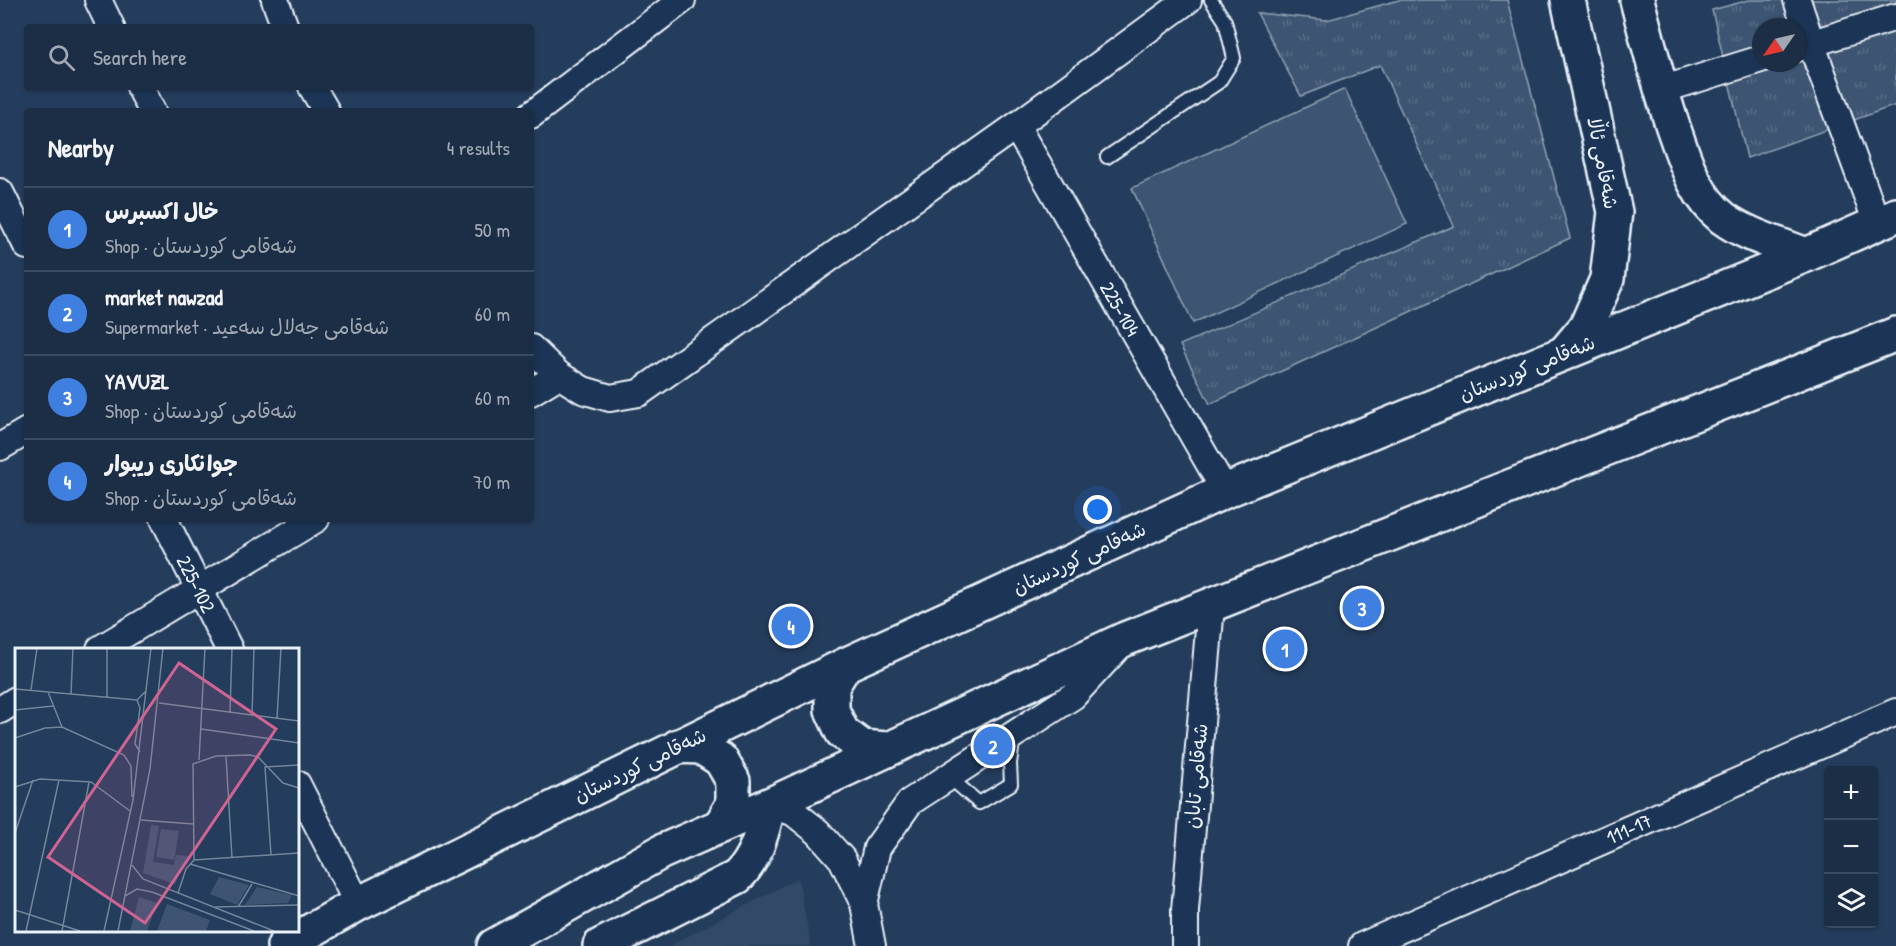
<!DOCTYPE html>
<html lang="en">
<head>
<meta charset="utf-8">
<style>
	body { margin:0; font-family:"Patrick Hand","Playpen Sans Arabic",sans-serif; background:#293a51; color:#f1f3f6 }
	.controls { position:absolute; right:18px; bottom:18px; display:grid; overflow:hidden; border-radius:6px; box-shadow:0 2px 4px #0004 }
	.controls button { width:54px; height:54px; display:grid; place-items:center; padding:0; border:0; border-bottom:2px solid #3a4a5f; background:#1c2e46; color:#f1f3f6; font:30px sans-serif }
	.compass { position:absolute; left:1752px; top:18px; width:54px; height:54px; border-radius:50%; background:#1c2e46; box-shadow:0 2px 4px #0004; rotate:236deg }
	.you { position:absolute; left:1098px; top:510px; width:21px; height:21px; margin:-15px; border:4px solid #fff; border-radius:50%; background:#1a73e8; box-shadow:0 0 0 9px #1a73e833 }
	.badge { display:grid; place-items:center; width:39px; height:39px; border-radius:50%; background:#ffd166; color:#fff; font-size:20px; font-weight:700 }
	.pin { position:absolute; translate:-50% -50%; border:3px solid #fff; box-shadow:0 2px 6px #0006 }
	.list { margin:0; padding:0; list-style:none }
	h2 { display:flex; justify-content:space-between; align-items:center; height:78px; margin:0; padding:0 24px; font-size:26px }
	h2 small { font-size:20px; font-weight:400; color:#a0a8b3 }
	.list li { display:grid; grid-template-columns:39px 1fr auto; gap:18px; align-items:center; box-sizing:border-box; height:84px; padding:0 24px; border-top:2px solid #3a4a5f }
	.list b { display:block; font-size:22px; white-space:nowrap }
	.list p { margin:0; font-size:20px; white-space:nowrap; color:#a0a8b3 }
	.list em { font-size:20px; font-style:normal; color:#a0a8b3 }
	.icon { flex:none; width:33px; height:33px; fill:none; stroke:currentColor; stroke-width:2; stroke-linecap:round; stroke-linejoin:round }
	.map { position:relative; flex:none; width:1896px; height:946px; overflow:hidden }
	.search { position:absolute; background:#1c2e46; box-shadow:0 2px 4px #0004; left:24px; top:24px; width:510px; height:66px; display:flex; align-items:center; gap:15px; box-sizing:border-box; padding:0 21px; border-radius:6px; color:#a0a8b3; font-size:22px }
	.panel { position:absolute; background:#1c2e46; box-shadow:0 2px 4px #0004; left:24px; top:108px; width:510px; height:414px; border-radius:6px }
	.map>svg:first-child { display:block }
	.built { fill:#334a68 }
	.green { fill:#3e5472; stroke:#93a2b5; stroke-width:1.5 }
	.park { fill:url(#park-tufts); stroke:#93a2b5; stroke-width:1.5; fill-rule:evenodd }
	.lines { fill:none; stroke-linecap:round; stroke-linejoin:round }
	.lane-casing { stroke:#e8f1f8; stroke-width:16 }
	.street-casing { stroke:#e8f1f8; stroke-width:30 }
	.secondary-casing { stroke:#e8f1f8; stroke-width:38 }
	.highway-casing { stroke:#e8f1f8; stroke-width:38 }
	.lane { stroke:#1d3557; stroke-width:12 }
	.street { stroke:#1d3557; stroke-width:26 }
	.secondary { stroke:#1d3557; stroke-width:33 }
	.highway { stroke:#1d3557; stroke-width:33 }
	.labels { text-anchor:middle; stroke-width:6; stroke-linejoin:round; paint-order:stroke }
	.street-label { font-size:20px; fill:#e8f1f8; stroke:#1d3557 }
	.inset-road { fill:none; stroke:#73859b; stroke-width:1.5 }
	.view { fill:#cf6492; fill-opacity:0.15; stroke:#cf6492; stroke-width:3 }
	.inset-edge { fill:none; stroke:#e8f1f8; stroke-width:3 }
</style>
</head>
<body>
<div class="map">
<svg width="1896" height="946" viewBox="0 0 1896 946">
	<defs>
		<pattern id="park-tufts" width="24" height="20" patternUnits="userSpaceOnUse" patternTransform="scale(1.5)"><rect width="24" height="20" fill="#3e5472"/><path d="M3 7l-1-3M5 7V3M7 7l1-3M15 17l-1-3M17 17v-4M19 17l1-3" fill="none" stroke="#5a6d87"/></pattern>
	</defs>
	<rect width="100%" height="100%" fill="#253d5d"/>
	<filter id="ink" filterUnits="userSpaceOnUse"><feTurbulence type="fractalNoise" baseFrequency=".0167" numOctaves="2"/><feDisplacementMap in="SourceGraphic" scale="12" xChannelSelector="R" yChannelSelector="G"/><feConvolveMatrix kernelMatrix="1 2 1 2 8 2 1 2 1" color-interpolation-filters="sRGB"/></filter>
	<g filter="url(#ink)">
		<path class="built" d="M798,878L811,946H669Z"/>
		<path class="green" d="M1345,89L1407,224L1193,323L1132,188Z"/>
		<path class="park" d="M1399,0H1507L1570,238L1210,404L1180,345L1454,226L1380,65L1301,96L1257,13L1327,20Z
			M1749,0H1896V105L1747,158L1712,10ZM1761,27H1797V63H1761Z"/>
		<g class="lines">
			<defs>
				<path id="lane" d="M1107,157L1219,82L1234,58L1225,21L1211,0
					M949,777L979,803L1011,784L1010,763L1014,736"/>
				<path id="street" d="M98,0L111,27
					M275,0L285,27
					M1797,0L1811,43L1877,223
					M1797,48L1896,17
					M140,87L152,111
					M312,87L326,111
					M1661,90L1761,59
					M531,115L682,0
					M1016,126L1225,491
					M0,192L27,246
					M531,348L559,375L583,390L610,398L639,393L1016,126L1188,0
					M531,392L559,375
					M0,447L27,431
					M164,519L229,649
					M100,649L316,519
					M0,710L16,700
					M297,784L358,904
					M769,805L793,812L818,832L842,859L864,904
					M872,946L864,904L877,848L910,802L1073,696L1119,646
					M1185,946V910L1211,606
					M1362,946L1896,712"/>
				<path id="secondary" d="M1637,0C1648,43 1659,85 1673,127C1685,160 1694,195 1723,218C1746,235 1779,244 1806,255
					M1565,352L1586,327L1607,279L1615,212L1568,0
					M600,946L737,877C757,857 762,832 769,805"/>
				<path id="highway" d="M845,665L832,686V710L842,732L862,747L887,749
					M678,746L701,747L721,760L733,781V804L721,825
					M284,946L358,904L845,665L1225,491L1806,255L1896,215
					M494,946L661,852L769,805L1125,639L1896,334"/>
			</defs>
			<use href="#lane" class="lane-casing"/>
			<use href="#street" class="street-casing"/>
			<use href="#secondary" class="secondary-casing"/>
			<use href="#highway" class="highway-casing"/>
			<use href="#lane" class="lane"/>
			<use href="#street" class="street"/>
			<use href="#secondary" class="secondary"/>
			<use href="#highway" class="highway"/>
		</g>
	</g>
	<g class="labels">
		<g class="street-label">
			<text transform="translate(1603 163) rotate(79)" y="7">شه‌قامی ئاڵا</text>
			<text transform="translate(1120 309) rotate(60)" y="7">225-104</text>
			<text transform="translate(1527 368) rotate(-22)" y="7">شەقامی کوردستان</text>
			<text transform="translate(1079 558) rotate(-25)" y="7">شەقامی کوردستان</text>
			<text transform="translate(196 584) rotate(63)" y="7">225-102</text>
			<text transform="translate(640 765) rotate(-26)" y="7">شەقامی کوردستان</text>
			<text transform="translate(1196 776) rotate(-85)" y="7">شەقامی تابان</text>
			<text transform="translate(1629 829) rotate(-24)" y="7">111-17</text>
		</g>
	</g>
	<g transform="translate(15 648)">
		<rect width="284" height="284" fill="#253d5d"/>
		<path d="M146,181L164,183L159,212L141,209ZM204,229L234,237L222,257L195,246ZM242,239L277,247L273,255L230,257ZM152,256L195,272L191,283H142Z" fill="#3e5472"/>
		<path d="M136,177L144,178L138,214L159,217L161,207L173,208L160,236L128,225ZM124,249L142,255L132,283H115Z" fill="#3e5472"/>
		<path class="inset-road" d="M0,41L122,52L131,43M16,42L22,0M33,44L47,79M56,46L58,0M92,49V0M122,52L125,60L120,96L125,104M144,55L284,73M0,62L38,58M215,64L217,0M237,67L239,0M262,70L266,0M186,81L284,95M0,90L30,80L47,79L109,107L116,118L117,149M211,108L217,210M184,112L190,0M0,139L25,131L76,134L115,163M126,172L178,176M0,185L18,132M256,207L250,119L284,117M179,212L284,205M175,216L284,248M117,217L128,231L259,283M163,245L171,221L179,212L178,116L201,108L235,107L243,109L268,135L284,140M110,248L122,241L137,244L239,283M200,259L284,257M223,259L237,236M0,262L65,283M11,283L44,132M47,283L74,134M89,283L118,152L136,0M103,283L135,121L148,0"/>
		<path class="view" d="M164,15L261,81L130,275L33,209Z"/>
		<rect width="284" height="284" class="inset-edge"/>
	</g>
</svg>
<div class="controls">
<button>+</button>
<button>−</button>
<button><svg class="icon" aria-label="layers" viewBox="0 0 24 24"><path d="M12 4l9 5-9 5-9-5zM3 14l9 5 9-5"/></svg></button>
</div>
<svg class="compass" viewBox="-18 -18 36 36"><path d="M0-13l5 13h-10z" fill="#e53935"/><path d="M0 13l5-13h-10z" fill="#a0a8b3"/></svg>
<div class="you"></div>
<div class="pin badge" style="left:1285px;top:649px;background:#3f7fe0">1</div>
<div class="pin badge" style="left:993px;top:746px;background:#3f7fe0">2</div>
<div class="pin badge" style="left:1362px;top:608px;background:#3f7fe0">3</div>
<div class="pin badge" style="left:791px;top:626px;background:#3f7fe0">4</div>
<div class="search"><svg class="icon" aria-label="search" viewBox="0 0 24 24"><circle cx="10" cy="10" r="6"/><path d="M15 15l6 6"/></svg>Search here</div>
<section class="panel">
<h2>Nearby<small>4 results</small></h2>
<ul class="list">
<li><span class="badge" style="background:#3f7fe0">1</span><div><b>خال اكسبرس</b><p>Shop · شەقامی کوردستان</p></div><em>50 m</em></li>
<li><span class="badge" style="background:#3f7fe0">2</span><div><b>market nawzad</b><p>Supermarket · شەقامی جەلال سەعید</p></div><em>60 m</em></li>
<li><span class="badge" style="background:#3f7fe0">3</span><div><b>YAVUZL</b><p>Shop · شەقامی کوردستان</p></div><em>60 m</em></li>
<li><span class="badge" style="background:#3f7fe0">4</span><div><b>جوانكارى ريبوار</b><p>Shop · شەقامی کوردستان</p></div><em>70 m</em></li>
</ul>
</section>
</div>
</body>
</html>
